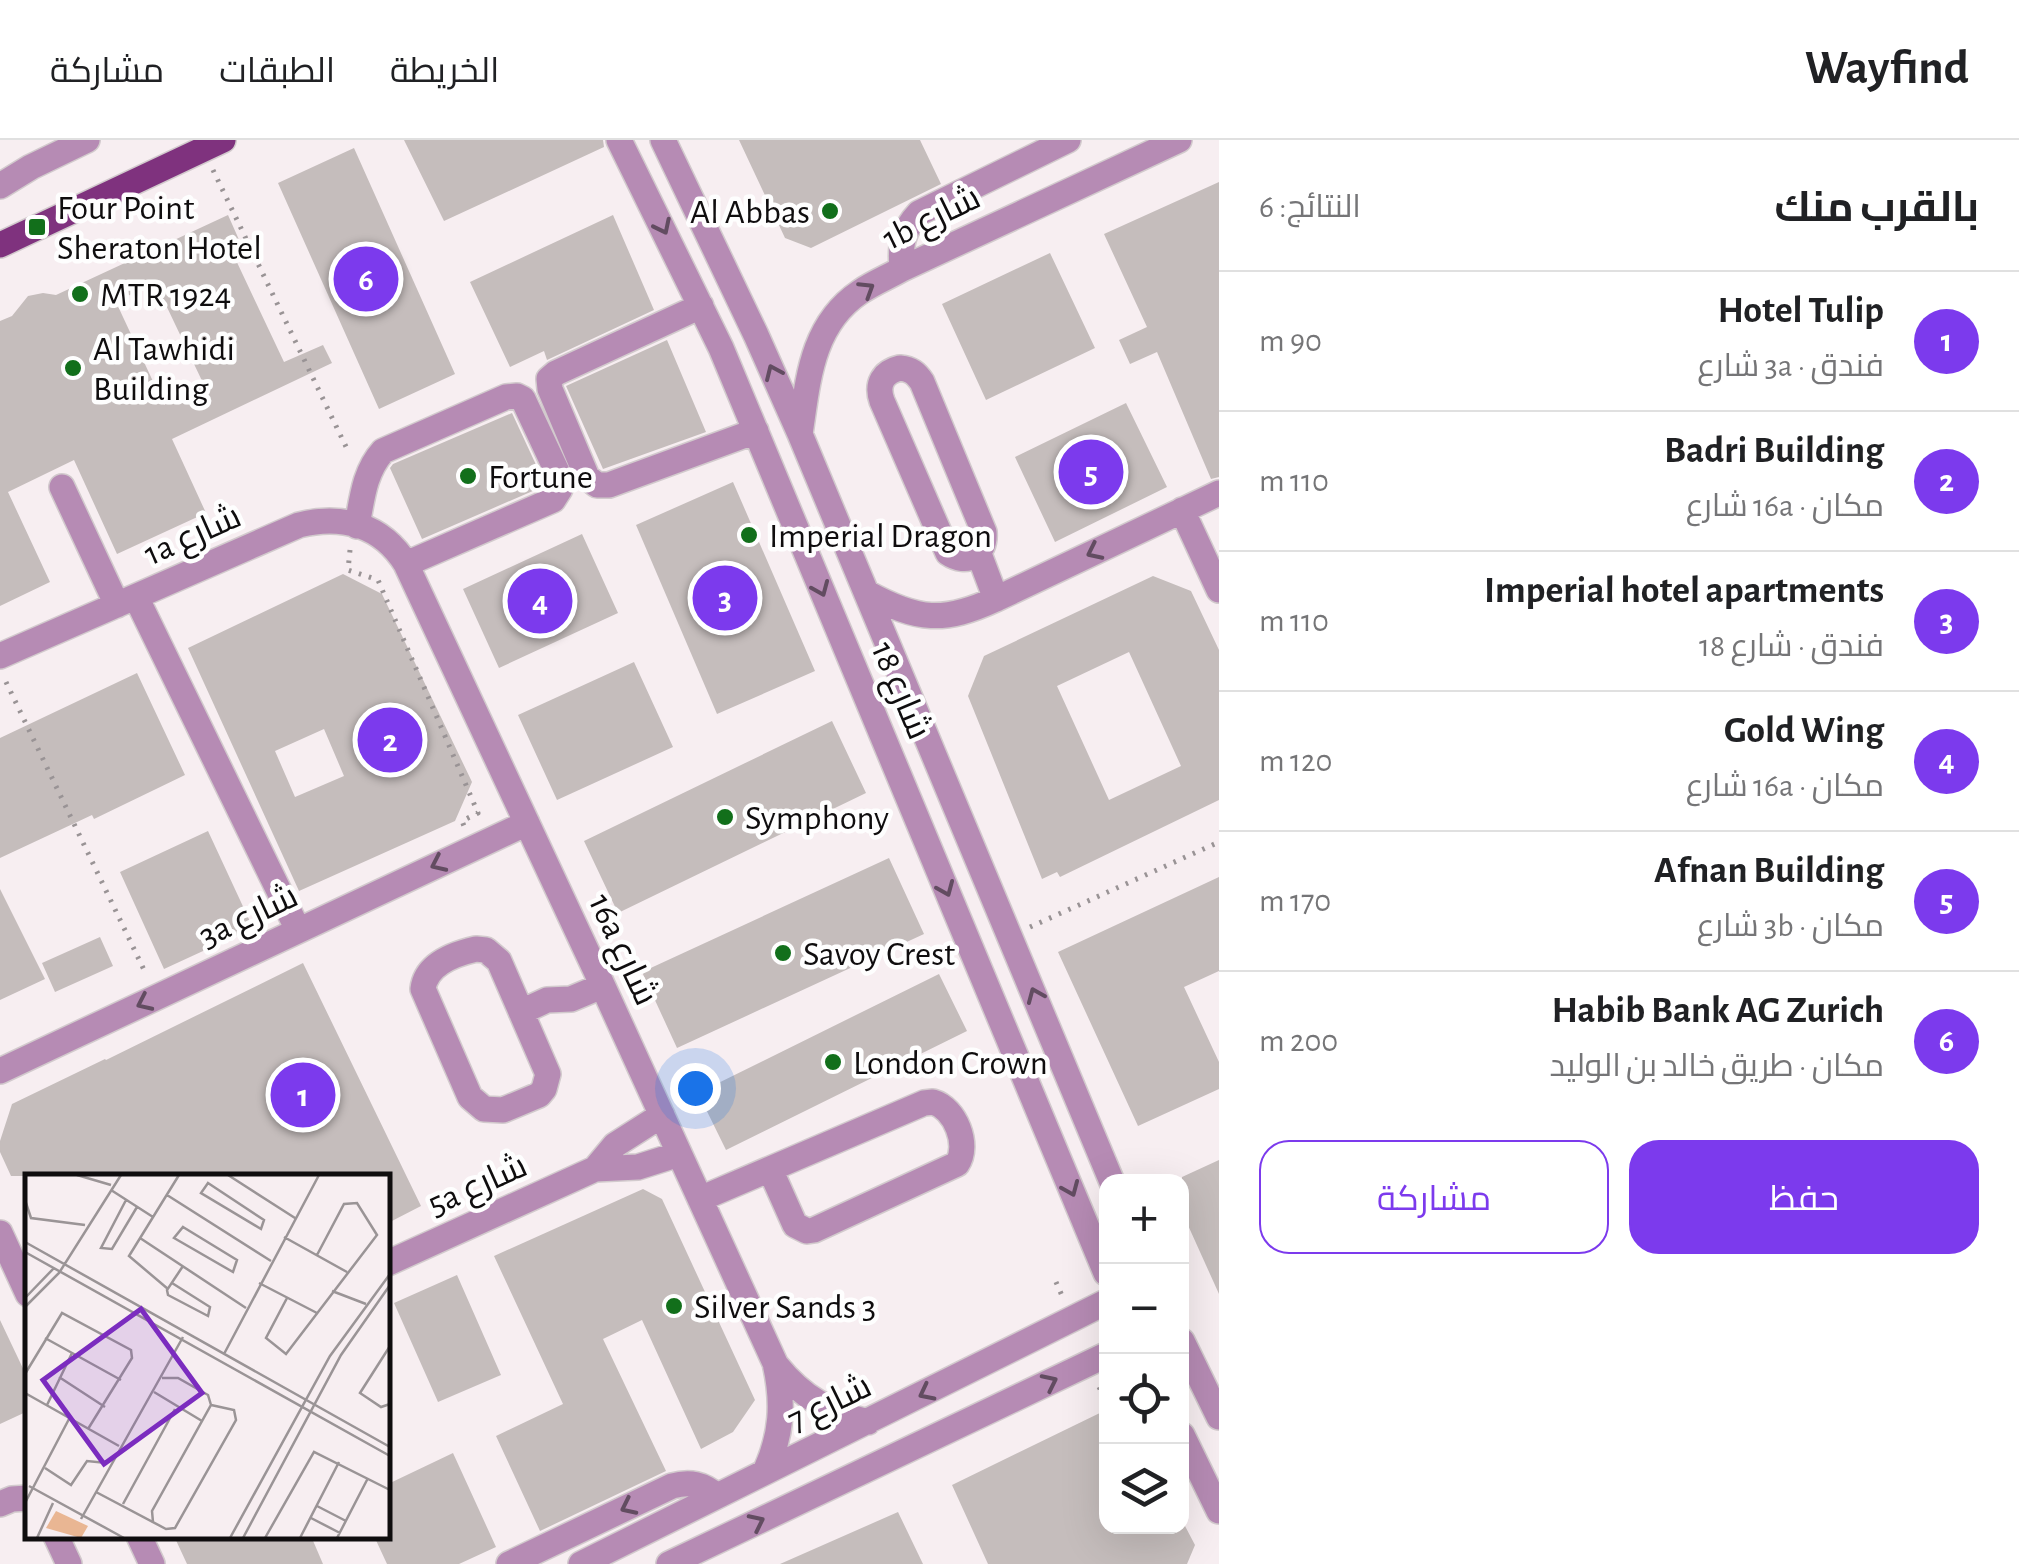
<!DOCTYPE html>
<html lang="ar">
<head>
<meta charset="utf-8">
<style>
	body { margin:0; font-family:"Alegreya Sans",Cairo,sans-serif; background:#f2f2f2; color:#202124; direction:rtl }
	.controls { position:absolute; right:30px; bottom:30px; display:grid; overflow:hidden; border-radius:20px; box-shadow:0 10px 40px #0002 }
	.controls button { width:90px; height:90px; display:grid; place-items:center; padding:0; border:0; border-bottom:2px solid #e0e0e0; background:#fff; color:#202124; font:50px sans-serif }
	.you { position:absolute; left:695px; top:948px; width:35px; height:35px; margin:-25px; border:8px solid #fff; border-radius:50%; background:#1a73e8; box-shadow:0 0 0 15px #1a73e833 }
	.badge { display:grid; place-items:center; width:65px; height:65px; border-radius:50%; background:#7c3aed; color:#fff; font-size:32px; font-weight:700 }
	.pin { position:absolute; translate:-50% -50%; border:5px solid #fff; box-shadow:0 2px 10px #0006 }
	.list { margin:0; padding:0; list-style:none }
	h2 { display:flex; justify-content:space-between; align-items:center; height:130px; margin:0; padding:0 40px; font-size:42px }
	h2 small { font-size:32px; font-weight:400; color:#757577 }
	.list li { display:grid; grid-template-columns:65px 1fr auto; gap:30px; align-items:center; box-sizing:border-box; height:140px; padding:0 40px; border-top:2px solid #e0e0e0 }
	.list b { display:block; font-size:38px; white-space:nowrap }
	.list p { margin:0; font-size:32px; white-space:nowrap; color:#757577 }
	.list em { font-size:32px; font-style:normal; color:#757577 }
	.actions { display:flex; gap:20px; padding:30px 40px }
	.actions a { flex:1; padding:22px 0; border:2px solid #7c3aed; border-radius:30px; text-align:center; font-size:35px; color:#7c3aed }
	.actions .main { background:#7c3aed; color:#fff }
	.icon { flex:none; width:55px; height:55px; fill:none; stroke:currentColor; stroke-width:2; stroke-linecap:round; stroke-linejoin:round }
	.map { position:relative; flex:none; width:1219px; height:1424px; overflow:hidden; direction:ltr }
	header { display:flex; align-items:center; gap:60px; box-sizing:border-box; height:140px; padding:0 50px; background:#fff; border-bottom:2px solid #e0e0e0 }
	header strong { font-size:48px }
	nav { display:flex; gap:55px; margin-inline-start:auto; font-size:35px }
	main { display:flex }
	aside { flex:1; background:#fff }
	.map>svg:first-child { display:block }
	.building { fill:#c5bdbc; fill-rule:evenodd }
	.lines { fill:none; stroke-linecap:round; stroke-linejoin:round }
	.minor-casing { stroke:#d2cacd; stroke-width:28 }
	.major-casing { stroke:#d2cacd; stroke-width:28 }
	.path { stroke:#999395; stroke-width:5; stroke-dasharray:2.5 8; stroke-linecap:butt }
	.minor { stroke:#b68bb4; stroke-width:25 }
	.major { stroke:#7f327e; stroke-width:25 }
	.oneway { stroke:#624c61 }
	.poi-dot { fill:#126f1b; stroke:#fefefe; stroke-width:4 }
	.labels { text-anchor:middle; stroke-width:9; stroke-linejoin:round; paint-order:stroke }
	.poi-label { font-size:35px; fill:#0f0d0e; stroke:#fefefe; text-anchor:start }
	.street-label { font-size:35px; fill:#0f0d0e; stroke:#fefefe }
	.inset-road { fill:none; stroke:#9a9496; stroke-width:2.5 }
	.view { fill:#7b2cbf; fill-opacity:0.15; stroke:#7b2cbf; stroke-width:5 }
	.inset-edge { fill:none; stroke:#0f0d0e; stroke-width:5 }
</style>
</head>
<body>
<header>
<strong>Wayfind</strong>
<nav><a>الخريطة</a><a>الطبقات</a><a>مشاركة</a></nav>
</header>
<main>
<aside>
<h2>بالقرب منك<small>النتائج: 6</small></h2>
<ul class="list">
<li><span class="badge">1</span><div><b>Hotel Tulip</b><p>فندق · 3a شارع</p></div><em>90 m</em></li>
<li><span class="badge">2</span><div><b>Badri Building</b><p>مكان · 16a شارع</p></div><em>110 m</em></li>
<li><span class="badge">3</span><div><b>Imperial hotel apartments</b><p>فندق · شارع 18</p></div><em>110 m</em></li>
<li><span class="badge">4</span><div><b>Gold Wing</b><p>مكان · 16a شارع</p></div><em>120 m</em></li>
<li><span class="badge">5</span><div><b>Afnan Building</b><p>مكان · 3b شارع</p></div><em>170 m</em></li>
<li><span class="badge">6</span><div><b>Habib Bank AG Zurich</b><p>مكان · طريق خالد بن الوليد</p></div><em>200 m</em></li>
</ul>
<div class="actions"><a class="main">حفظ</a><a>مشاركة</a></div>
</aside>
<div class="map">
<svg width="1219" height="1424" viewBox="0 0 1219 1424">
	<rect width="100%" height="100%" fill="#f7eef1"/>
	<path class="building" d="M404,0H603L604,7L444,81Z
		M739,0H920L941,44L811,108L785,98Z
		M354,8L455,234L379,269L278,43Z
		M1219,42V337L1211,339L1157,212L1130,224L1119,200L1147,187L1104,94Z
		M228,75L244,111L234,116L284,222L323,205L332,223L172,299L206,373L117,414L74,320L8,352L50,442L0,466V181L12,176L28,156L43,153L56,155ZM155,142L204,245L164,265L116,162Z
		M613,75L654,170L547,220L544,211L510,227L470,142Z
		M1050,113L1095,208L986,260L942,164Z
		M667,200L706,292L603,329L566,246Z
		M1126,263L1167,347L1055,402L1015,317Z
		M512,273L544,342L542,347L422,399L390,328L393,324Z
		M733,342L815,531L717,574L636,385Z
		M582,394L618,473L499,528L463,449Z
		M343,434L382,454L472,642L455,681L299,751L188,508ZM324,589L344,636L295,657L275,611Z
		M1153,436L1191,451L1219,510V660L1060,737L1057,732L1042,739L968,556L984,516ZM1129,512L1181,626L1109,660L1057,546Z
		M634,522L673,607L557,660L518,575Z
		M137,533L185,635L94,679L92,675L0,718V598Z
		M832,581L866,653L618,773L584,701Z
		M208,691L253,788L164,829L120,732Z
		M889,718L924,794L677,908L642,832Z
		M1219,737V831L1184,847L1219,922V949L1138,986L1058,812Z
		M0,749L45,839L0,860Z
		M100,797L113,826L55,852L42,823Z
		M303,823L421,1066L388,1083V1036H11L0,1012V1001L12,964L105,919L106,920Z
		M939,834L967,891L726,1010L698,953Z
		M1219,1020V1154L1182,1072V1037Z
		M643,1049L662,1059L755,1260L733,1292L701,1309L642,1180L603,1199L666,1331L540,1391L496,1296L563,1264L494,1116Z
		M457,1135L501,1235L438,1262L394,1163Z
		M0,1180L28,1239V1271L0,1284Z
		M1106,1270V1386H1185L1195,1405L1187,1424H988L952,1345Z
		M453,1313L496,1407L459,1424H387L374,1396H388V1344Z
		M898,1372L923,1424H780Z
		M174,1396H311L323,1424H187Z"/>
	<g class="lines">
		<defs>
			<path id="minor" d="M619,0L721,208L1106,1133
				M663,0L756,195L800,294L1112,1042
				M0,46L31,27L87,0
				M902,129C900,105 902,91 919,73L1068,0
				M701,166L556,233L549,239L550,249L587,337L597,345H609L756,291
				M900,228C911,229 916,233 922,242L984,392C986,415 967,426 948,413L882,261C876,244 883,232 900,228Z
				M800,294C808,241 811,185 860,152C873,143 888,137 902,129L1179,0
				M62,347L117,465
				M1182,370L1219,450
				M357,386C362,359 364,332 383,311L506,257L517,256L523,259L560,338V349L553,360L406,424
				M979,414L996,459
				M867,453C918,481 944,483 996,459L1219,353
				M136,457L298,790
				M0,516L299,385C342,374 382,385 406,424L595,829L775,1223C784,1263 782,1295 765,1332
				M476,809L486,810L499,821L548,934L544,949L539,955L503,970L484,969L470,957L423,849C426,824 454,814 476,809Z
				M521,872L547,860L571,859L602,846
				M0,931L527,683
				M933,962C955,968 970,1005 957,1024L814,1090L807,1091L795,1085L770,1029L924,963Z
				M595,1029L615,1005L662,975
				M700,1059L770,1029
				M0,1093L28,1154
				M388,1123L595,1029L638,1027L679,1014
				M1182,1201L1219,1277
				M777,1226C802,1257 830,1273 868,1282
				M1182,1295L1219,1371
				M0,1364L12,1359L28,1358
				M56,1396L69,1424
				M139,1396L152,1424
				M509,1424L672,1346C690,1341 703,1344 717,1356
				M581,1424L1106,1162
				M669,1424L1106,1215"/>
			<path id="major" d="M0,105L223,0"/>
		</defs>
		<use href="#minor" class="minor-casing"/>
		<use href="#major" class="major-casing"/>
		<path class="path" d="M213,30L349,313
			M350,410L348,430L378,440L478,673L462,681L464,686
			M6,542L146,834
			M1030,787L1219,702
			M1056,1142L1063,1158
			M1099,1247L1106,1261"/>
		<use href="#minor" class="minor"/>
		<use href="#major" class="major"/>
	</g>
	<defs><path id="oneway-chevron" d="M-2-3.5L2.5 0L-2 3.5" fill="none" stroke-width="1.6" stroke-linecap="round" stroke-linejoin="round" transform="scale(2.5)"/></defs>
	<g class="oneway">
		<use href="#oneway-chevron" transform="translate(663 87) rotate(64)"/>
		<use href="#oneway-chevron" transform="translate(867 149) rotate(-32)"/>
		<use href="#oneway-chevron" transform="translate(773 232) rotate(-114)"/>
		<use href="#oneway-chevron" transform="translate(1094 412) rotate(154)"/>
		<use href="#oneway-chevron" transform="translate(821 449) rotate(67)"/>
		<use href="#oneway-chevron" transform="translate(438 724) rotate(155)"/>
		<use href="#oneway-chevron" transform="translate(946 749) rotate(67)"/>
		<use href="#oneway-chevron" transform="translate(1035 855) rotate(-113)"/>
		<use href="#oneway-chevron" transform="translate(144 863) rotate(155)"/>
		<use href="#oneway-chevron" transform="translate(1071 1049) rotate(67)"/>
		<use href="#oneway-chevron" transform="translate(1050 1242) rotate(-26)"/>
		<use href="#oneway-chevron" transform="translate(926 1253) rotate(153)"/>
		<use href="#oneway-chevron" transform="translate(628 1367) rotate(154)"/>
		<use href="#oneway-chevron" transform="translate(757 1382) rotate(-26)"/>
	</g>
	<g class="poi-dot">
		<circle cx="830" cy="71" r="10"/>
		<rect x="27" y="77" width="20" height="20" rx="5"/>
		<circle cx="80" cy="154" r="10"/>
		<circle cx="73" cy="228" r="10"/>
		<circle cx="468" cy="336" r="10"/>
		<circle cx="749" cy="395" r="10"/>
		<circle cx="725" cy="677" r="10"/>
		<circle cx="783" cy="813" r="10"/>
		<circle cx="833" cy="922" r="10"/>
		<circle cx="674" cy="1166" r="10"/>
	</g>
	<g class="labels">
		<g class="poi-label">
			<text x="57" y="79">Four Point<tspan x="57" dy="40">Sheraton Hotel</tspan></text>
			<text x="810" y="83" text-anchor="end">Al Abbas</text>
			<text x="100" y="166">MTR 1924</text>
			<text x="93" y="220">Al Tawhidi<tspan x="93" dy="40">Building</tspan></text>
			<text x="488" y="348">Fortune</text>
			<text x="769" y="407">Imperial Dragon</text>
			<text x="745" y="689">Symphony</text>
			<text x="803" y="825">Savoy Crest</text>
			<text x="853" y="934">London Crown</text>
			<text x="694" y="1178">Silver Sands 3</text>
		</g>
		<g class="street-label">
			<text transform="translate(931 77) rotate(-26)" y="12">1b شارع</text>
			<text transform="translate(192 394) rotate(-24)" y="12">1a شارع</text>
			<text transform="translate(902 550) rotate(67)" y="12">شارع 18</text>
			<text transform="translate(248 775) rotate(-25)" y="12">3a شارع</text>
			<text transform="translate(624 809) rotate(65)" y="12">16a شارع</text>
			<text transform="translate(477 1044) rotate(-24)" y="12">5a شارع</text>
			<text transform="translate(829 1262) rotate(-26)" y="12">شارع 7</text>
		</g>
	</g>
	<g transform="translate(25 1034)">
		<rect width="365" height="365" fill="#f7eef1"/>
		<path d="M31,337L63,352L56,364L21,354Z" fill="#e9b693"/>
		<path class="inset-road" d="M52,1L86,11M203,1L270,44M183,9L239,46L236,55L176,19ZM86,16L128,43M142,21L246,87M0,26L6,44L60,51M101,26L76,74L87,75L112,33M158,53L212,86L208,98L149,64ZM259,63L322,98M115,64L221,134M0,68L365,273M0,78L365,282M147,109L185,133L183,142L143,121L142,116L158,92M234,109L292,139M143,115L104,82L154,1M307,117L341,130M0,124L29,94M262,124L241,164L261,180L352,61L332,29L319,30L292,81M0,133L34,99L96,1M20,164L96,206M365,172L335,219L356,233L365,230M199,180L294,1M0,200L37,139L106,176L107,184L63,255M34,203L80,233M137,204H153L183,221L186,231M129,218L177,247M0,219L94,272M22,231L47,179M20,294L46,311L62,287L82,289M4,312L99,364M71,318L141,355L150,354L211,246L209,236L186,231L127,337L128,348M0,329L44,245M98,330L150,235M292,332L321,347M286,344L315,359M56,345L158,163M12,364L28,329M205,364L305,182L365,100M218,364L316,181L365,111M240,364L289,278L365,316M275,364L314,288M312,364L343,304"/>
		<path class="view" d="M116,135L177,219L79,290L18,206Z"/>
		<rect width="365" height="365" class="inset-edge"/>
	</g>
</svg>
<div class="controls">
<button>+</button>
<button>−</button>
<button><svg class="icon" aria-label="locate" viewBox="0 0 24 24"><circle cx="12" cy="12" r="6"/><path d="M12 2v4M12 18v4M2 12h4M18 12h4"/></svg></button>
<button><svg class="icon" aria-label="layers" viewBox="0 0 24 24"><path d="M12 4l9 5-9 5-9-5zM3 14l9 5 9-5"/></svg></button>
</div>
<div class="you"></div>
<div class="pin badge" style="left:303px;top:955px">1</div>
<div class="pin badge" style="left:390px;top:600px">2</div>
<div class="pin badge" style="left:725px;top:458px">3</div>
<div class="pin badge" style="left:540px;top:461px">4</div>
<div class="pin badge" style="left:1091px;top:332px">5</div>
<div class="pin badge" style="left:366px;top:139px">6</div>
</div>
</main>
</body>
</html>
